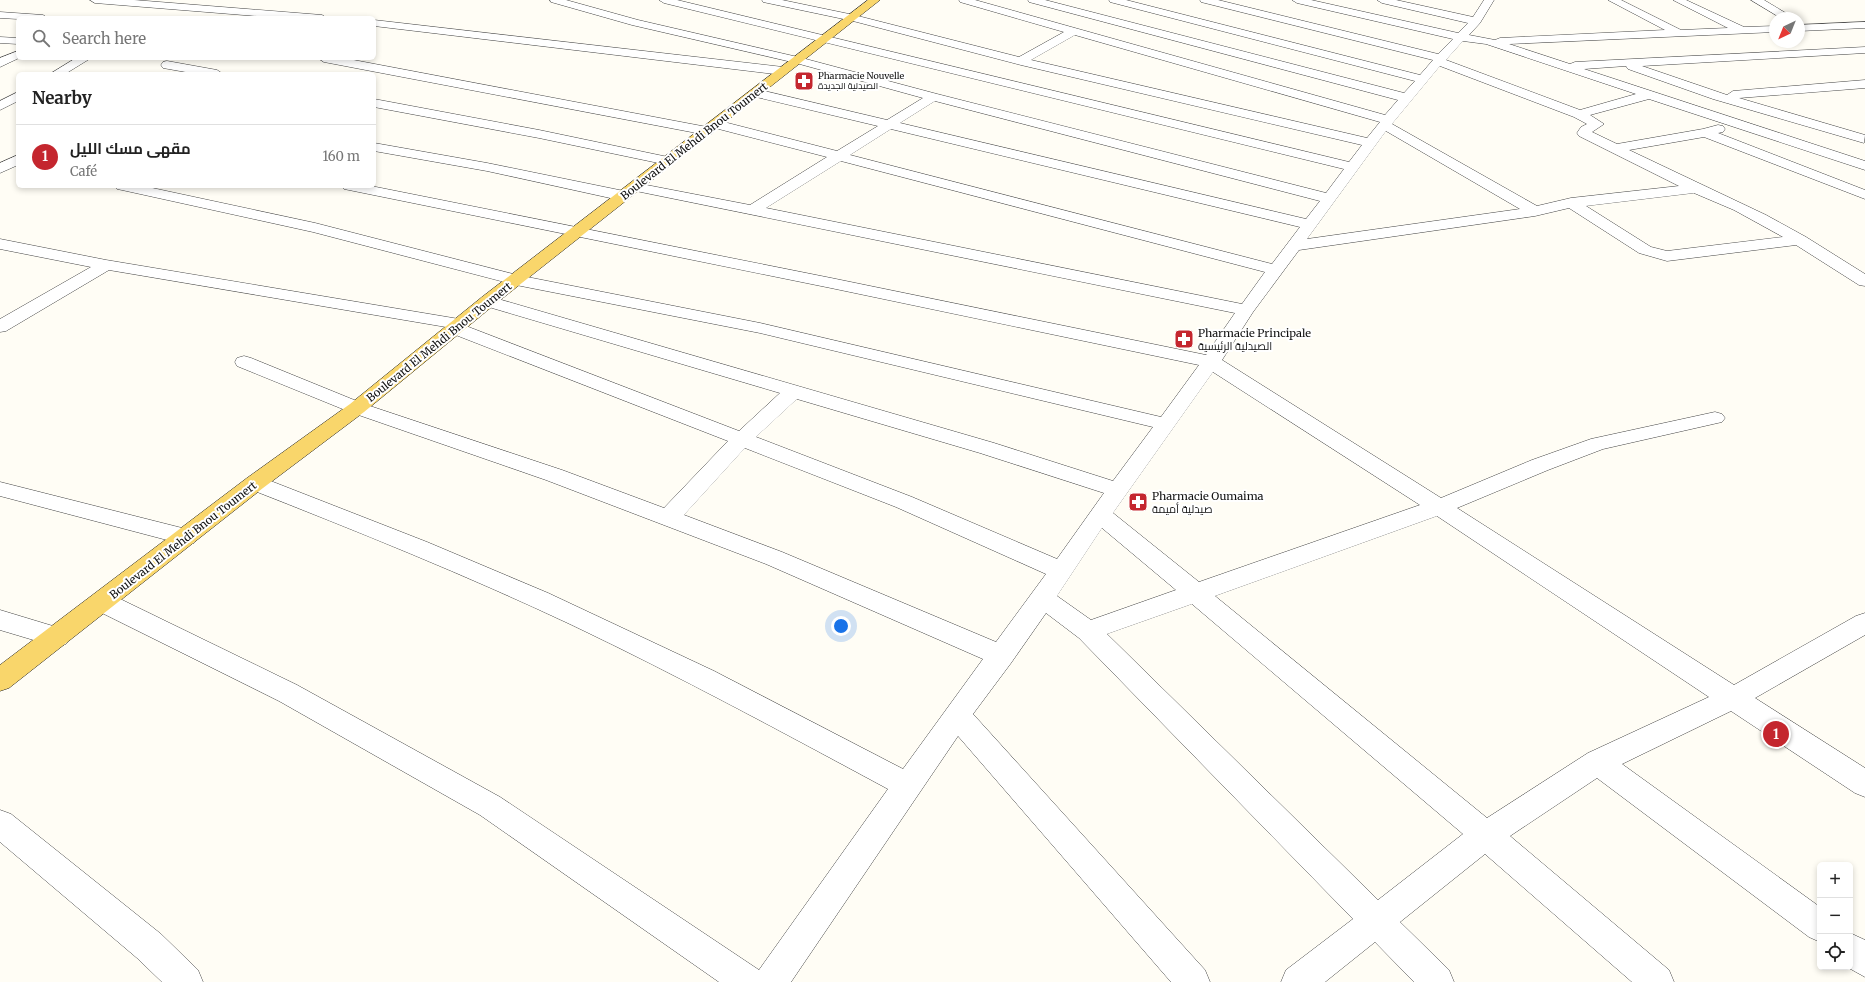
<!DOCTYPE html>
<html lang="en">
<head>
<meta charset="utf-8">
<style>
	body { margin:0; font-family:Merriweather,Cairo,serif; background:#f6f6f6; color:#222 }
	.controls { position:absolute; right:12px; bottom:12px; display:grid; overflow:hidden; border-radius:6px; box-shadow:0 2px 6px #0003 }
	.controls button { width:36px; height:36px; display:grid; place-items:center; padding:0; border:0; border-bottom:1px solid #e0e0e0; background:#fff; color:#222; font:20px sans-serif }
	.compass { position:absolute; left:1769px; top:12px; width:36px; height:36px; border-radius:50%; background:#fff; box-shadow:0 2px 6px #0003; rotate:223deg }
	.you { position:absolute; left:841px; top:626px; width:14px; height:14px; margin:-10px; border:3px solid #fff; border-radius:50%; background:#1a73e8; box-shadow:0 0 0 6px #1a73e833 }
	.badge { display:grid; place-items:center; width:26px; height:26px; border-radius:50%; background:#c4262e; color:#fff; font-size:13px; font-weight:700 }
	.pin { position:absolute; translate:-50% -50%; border:2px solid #fff; box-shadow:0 1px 4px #0006 }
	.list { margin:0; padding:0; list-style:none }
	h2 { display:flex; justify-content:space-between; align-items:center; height:52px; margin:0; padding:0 16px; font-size:17px }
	h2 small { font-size:13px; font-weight:400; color:#767676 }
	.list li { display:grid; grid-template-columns:26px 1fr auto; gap:12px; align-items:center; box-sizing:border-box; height:64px; padding:0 16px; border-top:1px solid #e0e0e0 }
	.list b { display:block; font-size:15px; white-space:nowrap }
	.list p { margin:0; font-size:13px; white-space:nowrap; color:#767676 }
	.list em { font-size:13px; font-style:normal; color:#767676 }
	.icon { flex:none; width:22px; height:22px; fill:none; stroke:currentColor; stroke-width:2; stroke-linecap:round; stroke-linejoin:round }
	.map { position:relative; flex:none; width:1865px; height:982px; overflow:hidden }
	.search { position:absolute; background:#fff; box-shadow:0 2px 6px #0003; left:16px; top:16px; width:360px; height:44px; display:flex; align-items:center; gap:10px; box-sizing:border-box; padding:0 14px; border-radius:6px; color:#767676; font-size:15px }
	.panel { position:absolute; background:#fff; box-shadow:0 2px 6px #0003; left:16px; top:72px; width:360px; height:116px; border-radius:6px }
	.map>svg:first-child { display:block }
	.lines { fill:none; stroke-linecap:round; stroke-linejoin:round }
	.minor-casing { stroke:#444; stroke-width:1 }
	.major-casing { stroke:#222; stroke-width:1 }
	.minor { fill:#fff; fill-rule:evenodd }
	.major { fill:#f9d66b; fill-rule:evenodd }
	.labels { text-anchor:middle; stroke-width:4; stroke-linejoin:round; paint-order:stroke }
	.far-poi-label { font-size:9px; fill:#111; stroke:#fff; text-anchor:start }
	.street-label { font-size:11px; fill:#111; stroke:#fff }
	.poi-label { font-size:11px; fill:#111; stroke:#fff; text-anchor:start }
</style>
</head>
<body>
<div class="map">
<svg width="1865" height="982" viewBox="0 0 1865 982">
	<rect width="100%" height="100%" fill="#fffdf5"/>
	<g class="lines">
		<defs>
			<path id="minor" d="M90,0H134L322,15L327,18H281L95,3Z
				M550,0H566L638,20L802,58L937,94L1326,193L1344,169L664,3L659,0H677L1349,162L1362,145L1021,65L853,21L763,2L762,0H782L854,15L1019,57L1064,32L960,2L959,0H975L1385,115L1398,100L1029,2L1028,0H1045L1404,93L1415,81L1110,2L1109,0H1126L1420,75L1433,60L1201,2L1200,0H1218L1438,54L1453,39L1297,3L1292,0H1311L1458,33L1468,23L1382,3L1377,0H1396L1473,17L1484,0H1494L1480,23L1469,35L1495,40L1500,38L1665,30L1608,0H1621L1681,30L1728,28L1673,0H1686L1744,27L1775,26V32L1509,44L1570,64L1575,62L1865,47V53L1642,66L1727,95L1733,91L1865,80V88L1739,98L1865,135L1864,143L1713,99L1628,69L1626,66L1584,69L1865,161V170L1649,99L1590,115L1604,124L1592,132L1617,144L1703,129L1718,125L1723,126L1725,129L1723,132L1718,133L1865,190V199L1704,137L1629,150L1766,215L1806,237L1865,274V286L1859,285L1796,245L1667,261L1639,253L1569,208L1535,216L1299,250L1253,312L1222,360L1441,498L1532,460L1591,439L1715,412L1722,414L1725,418L1722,422L1603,449L1548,470L1457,508L1734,685L1856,616L1865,613V635L1755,698L1865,768V797L1855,793L1731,711L1622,764L1820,907V942L1809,937L1597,778L1510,836L1669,970L1674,982H1632L1485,854L1400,922L1449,970L1454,982H1414L1375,942L1325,982H1281L1286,970L1353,919L1079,638L1046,613L1011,663L973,714L1205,970L1210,982H1171L958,736L791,982H719L480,815L279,701L94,609L91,602L94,595L103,593L112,595L297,685L500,797L759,970L888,789C784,733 679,676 572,625C466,575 357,531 247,488L244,483L247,478L255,476L263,478L427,542L548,593L714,671L903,769L983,659L766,564L546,480L350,412L237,366L235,362L237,358L244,356L251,358L364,404L562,470L664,508L728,441L448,332L446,327L109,270L6,331L0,332V319L91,267L0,249V239L106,260L465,320L468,324L466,326L739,431L780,393L482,305L479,301L482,297L488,296L994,443L1113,481L1153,427L760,333L516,285L313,232L122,190L117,189L115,186H143L315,223L517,275L760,323L1161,417L1199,365L831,288L349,190L344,189L342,186H371L831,278L1206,355L1235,313L631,190L629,187L631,184L636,183L750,205L827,157L711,127L709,124L711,121L716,120L837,151L878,126L752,96L750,93L752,90L756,89L887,120L923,98L796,63L632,25L551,2ZM1075,35L1380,122L1367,138L1031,60ZM1463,41L1486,44L1636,94L1580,110L1446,60ZM1440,66L1574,117L1587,124L1581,127L1577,133L1579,136L1679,186L1571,198L1537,206L1392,124ZM935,101L1320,201L1306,219L900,123ZM891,129L1300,227L1272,264L850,155ZM1386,131L1520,209L1307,239ZM841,161L1265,272L1242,304L766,208ZM1694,193L1734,210L1783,237L1667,251L1651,247L1586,206ZM1213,372L1420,505L1199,582L1113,513ZM797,399L980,453L1104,493L1057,559L912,497L756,437ZM745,448L896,507L1046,574L996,642L782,552L684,515ZM1437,516L1709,697L1588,753L1487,818L1215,596ZM1102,528L1176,590L1091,620L1057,596ZM1192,604L1463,834L1378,900L1107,634Z
				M1751,0H1764L1794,18H1781Z
				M0,12L43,15L48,18H18V19L0,18Z
				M374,20L783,67L789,71L783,75L374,26Z
				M1865,22V28L1799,31V25Z
				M0,37L18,38V44L0,43Z
				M18,51L19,58L0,67V58Z
				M76,58H91L65,74H50Z
				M318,58H343L707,127L712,128L714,131L712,134L707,135L324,62Z
				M167,61L217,70L223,74H197L163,68L161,65L163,62Z
				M18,92V101L0,110V101Z
				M374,99L539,130L668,157L673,158L675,161L673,164L668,165L539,138L374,107Z
				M374,143L487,163L624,191L629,193L632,196L629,199L624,201L487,171L374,151Z
				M18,155V165L0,173V163Z
				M0,482L186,529L194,531L198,537L194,543L186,545L0,496Z
				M0,610L66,630L70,637L66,644L57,647L0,630Z
				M0,810L11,814L161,934L198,970L203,982H162L137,958L0,842Z
				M1850,933L1865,940V977L1847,967H1850Z"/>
			<path id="major" d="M868,0H880L494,305L364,412L263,488L9,688L0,691V665L247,478L350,404L482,297Z"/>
		</defs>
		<use href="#minor" class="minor-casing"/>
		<use href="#major" class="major-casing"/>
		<use href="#minor" class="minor"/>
		<use href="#major" class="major"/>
	</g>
	<defs>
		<symbol id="pharmacy-square" viewBox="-11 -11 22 22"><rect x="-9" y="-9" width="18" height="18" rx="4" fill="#c4262e" stroke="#fff"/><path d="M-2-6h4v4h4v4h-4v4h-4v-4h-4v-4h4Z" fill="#fff"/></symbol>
	</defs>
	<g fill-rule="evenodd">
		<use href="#pharmacy-square" x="793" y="70" width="22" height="22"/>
		<use href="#pharmacy-square" x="1173" y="328" width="22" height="22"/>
		<use href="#pharmacy-square" x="1127" y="491" width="22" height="22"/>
	</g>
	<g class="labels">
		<g class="far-poi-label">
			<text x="818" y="79">Pharmacie Nouvelle<tspan x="818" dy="10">الصيدلية الجديدة</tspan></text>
		</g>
		<g class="street-label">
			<text transform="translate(694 141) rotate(-38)" y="4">Boulevard El Mehdi Bnou Toumert</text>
			<text transform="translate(439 342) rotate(-39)" y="4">Boulevard El Mehdi Bnou Toumert</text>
			<text transform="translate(183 540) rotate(-38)" y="4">Boulevard El Mehdi Bnou Toumert</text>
		</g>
		<g class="poi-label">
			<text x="1198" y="337">Pharmacie Principale<tspan x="1198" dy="13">الصيدلية الرئيسية</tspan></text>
			<text x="1152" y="500">Pharmacie Oumaima<tspan x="1152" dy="13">صيدلية أميمة</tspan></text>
		</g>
	</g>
</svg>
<div class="controls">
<button>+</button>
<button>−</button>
<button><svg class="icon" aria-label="locate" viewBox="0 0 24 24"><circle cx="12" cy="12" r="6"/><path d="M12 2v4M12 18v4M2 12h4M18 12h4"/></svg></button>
</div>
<svg class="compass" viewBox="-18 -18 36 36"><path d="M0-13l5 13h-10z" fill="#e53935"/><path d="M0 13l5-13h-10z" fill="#767676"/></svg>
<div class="you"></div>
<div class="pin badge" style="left:1776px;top:734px">1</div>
<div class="search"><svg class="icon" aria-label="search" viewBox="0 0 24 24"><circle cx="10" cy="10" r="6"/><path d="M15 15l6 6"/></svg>Search here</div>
<section class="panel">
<h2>Nearby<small></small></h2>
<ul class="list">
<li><span class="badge">1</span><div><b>مقهى مسك الليل</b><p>Café</p></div><em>160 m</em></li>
</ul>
</section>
</div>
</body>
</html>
